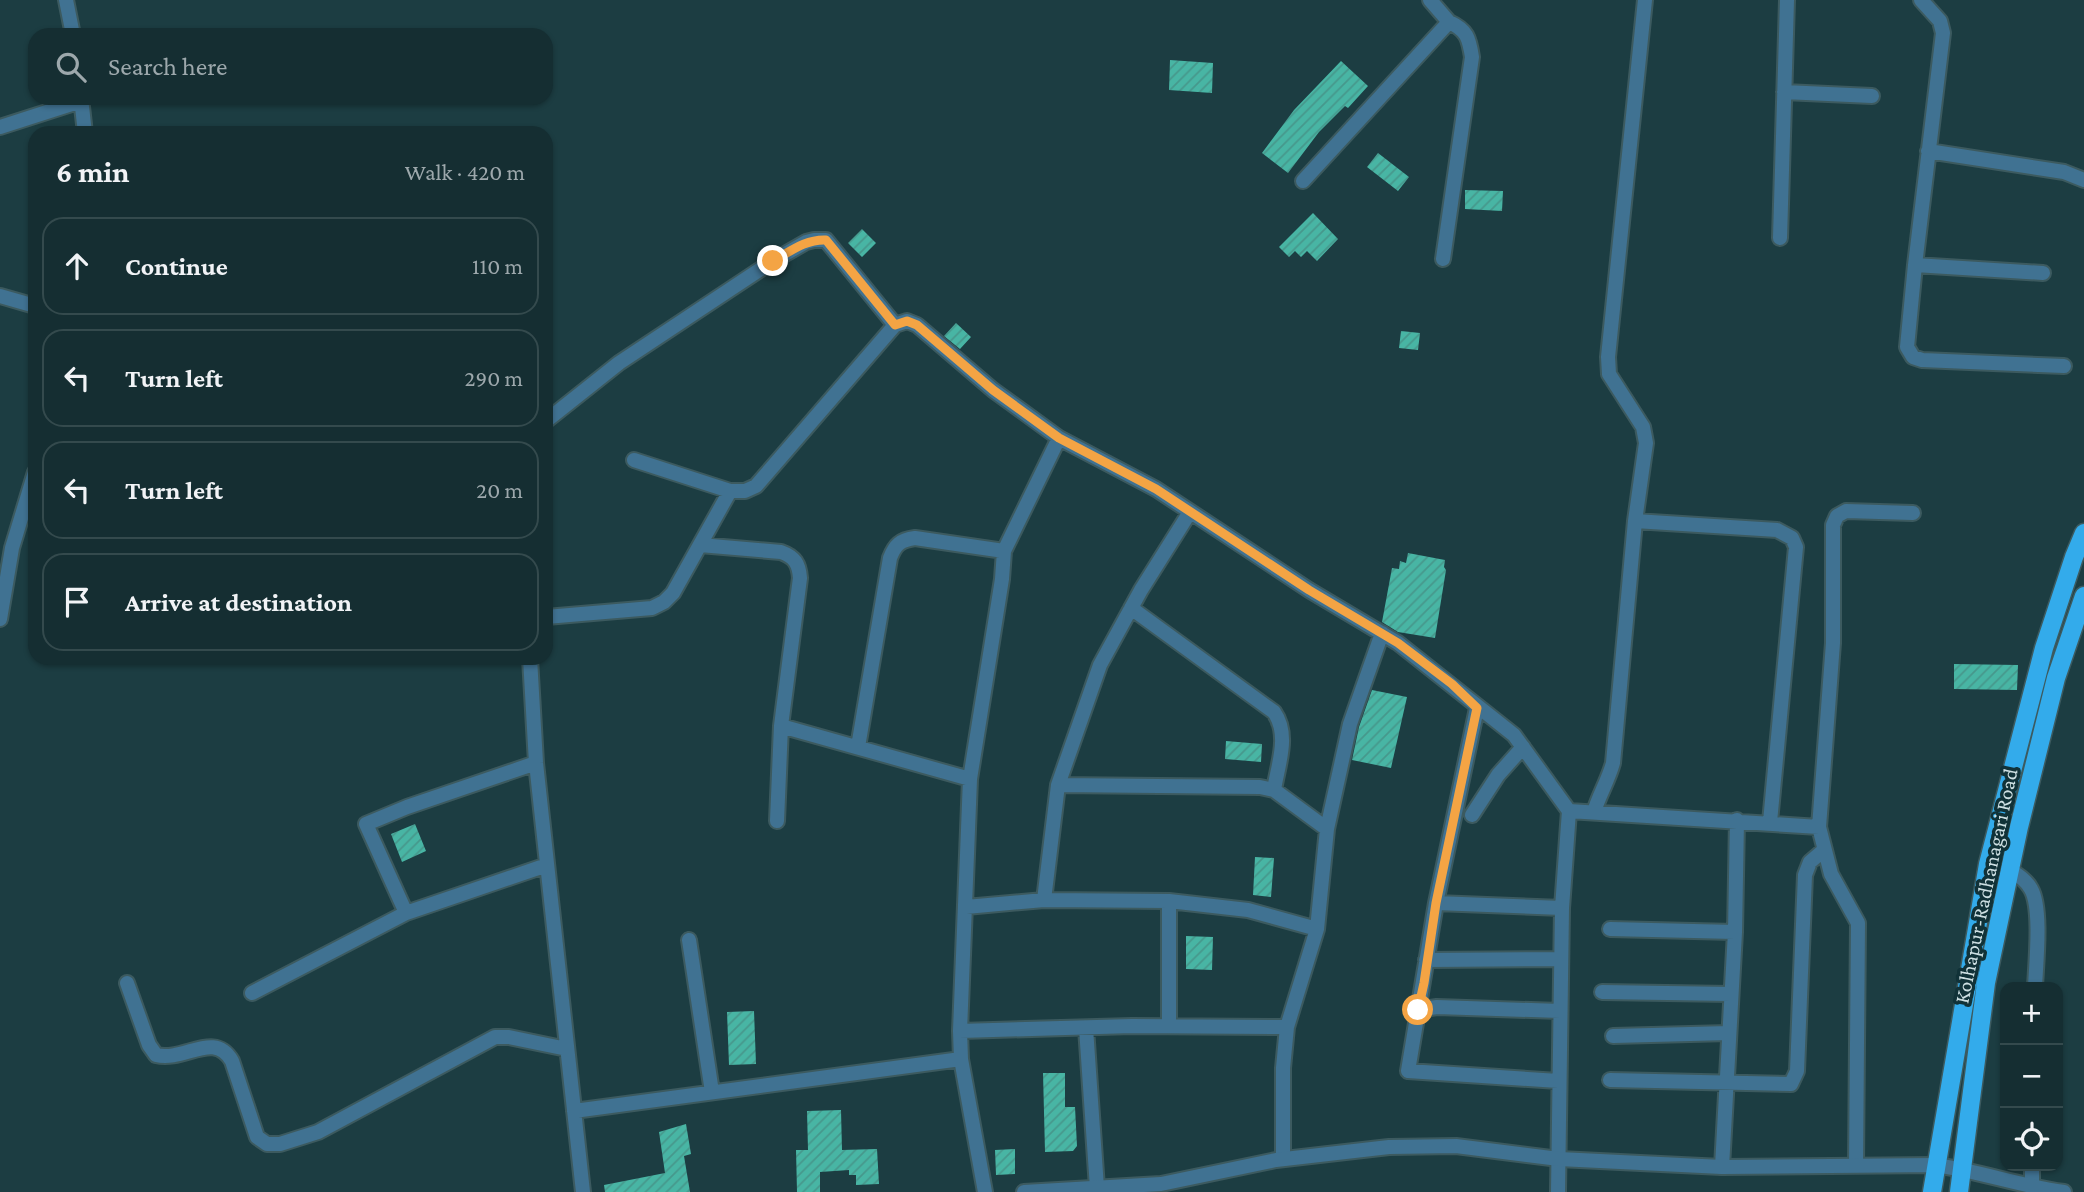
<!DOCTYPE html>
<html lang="en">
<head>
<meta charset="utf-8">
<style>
	body { margin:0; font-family:"Crimson Pro",serif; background:#1e363a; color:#f1f3f6 }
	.controls { position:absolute; right:21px; bottom:21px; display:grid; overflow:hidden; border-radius:14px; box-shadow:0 2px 5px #0004 }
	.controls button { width:63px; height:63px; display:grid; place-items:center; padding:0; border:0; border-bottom:2px solid #344a4d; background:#152e32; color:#f1f3f6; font:35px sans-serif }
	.stop { position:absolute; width:21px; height:21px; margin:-16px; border:5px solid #f4a444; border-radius:50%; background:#fff }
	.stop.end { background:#f4a444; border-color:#fff; box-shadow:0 2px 7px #0008 }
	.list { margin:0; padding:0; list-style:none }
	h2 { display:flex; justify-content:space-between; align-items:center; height:91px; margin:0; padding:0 28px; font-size:30px }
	h2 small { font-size:23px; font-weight:400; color:#9da8ac }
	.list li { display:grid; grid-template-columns:46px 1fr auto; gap:21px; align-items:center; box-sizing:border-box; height:98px; margin:0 14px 14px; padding:0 14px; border:2px solid #344a4d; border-radius:21px }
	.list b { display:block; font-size:26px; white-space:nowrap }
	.list em { font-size:23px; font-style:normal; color:#9da8ac }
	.icon { flex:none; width:38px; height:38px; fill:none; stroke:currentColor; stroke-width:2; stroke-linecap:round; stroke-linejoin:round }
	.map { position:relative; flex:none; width:2084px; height:1192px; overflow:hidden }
	.search { position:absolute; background:#152e32; box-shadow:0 2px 5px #0004; left:28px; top:28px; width:525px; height:77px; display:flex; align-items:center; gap:18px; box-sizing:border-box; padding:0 24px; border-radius:21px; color:#9da8ac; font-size:26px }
	.panel { position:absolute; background:#152e32; box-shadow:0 2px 5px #0004; left:28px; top:126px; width:525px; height:539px; border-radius:21px }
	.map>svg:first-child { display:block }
	.building { fill:url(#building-hatch) }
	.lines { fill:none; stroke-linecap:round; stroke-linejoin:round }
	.minor-casing { stroke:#3c5a5f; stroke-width:18 }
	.tertiary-casing { stroke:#3c5a5f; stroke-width:18 }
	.primary-casing { stroke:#3c5a5f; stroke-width:21 }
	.minor { stroke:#407292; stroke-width:14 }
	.tertiary { stroke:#407292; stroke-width:14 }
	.primary { stroke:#33abeb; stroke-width:18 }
	.route { stroke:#f4a444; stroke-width:9 }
	.labels { text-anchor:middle; stroke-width:7; stroke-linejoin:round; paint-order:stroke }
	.street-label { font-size:21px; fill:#cddfe2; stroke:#113238 }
</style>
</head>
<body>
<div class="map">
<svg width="2084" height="1192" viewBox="0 0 2084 1192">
	<defs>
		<pattern id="building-hatch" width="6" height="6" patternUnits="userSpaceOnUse" patternTransform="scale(1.75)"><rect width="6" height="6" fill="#48b5a4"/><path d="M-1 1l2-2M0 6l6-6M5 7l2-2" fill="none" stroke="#46988c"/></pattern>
	</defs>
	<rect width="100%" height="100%" fill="#1c3d42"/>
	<path class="building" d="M1170,60L1213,63L1212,93L1169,90Z
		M1341,61L1368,86L1348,108L1345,106L1319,132L1288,173L1262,153L1294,110Z
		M1378,153L1409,177L1398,191L1367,167Z
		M1465,190L1503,191L1502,211L1465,209Z
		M1313,213L1338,239L1317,261L1307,251L1301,257L1295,251L1289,257L1279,247Z
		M862,229L876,243L862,257L848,243Z
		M956,323L971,337L960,349L944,336Z
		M1401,331L1420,333L1418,350L1399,348Z
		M1408,553L1445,560L1444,567L1446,570L1435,638L1398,632L1382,622L1392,568L1399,569L1400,561L1406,563Z
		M1954,664L2018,665L2017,690L1954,689Z
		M1372,690L1407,697L1391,768L1352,760L1359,727Z
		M1226,741L1262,744L1261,762L1225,759Z
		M415,824L426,851L402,862L391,834Z
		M1255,857L1274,858L1271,897L1253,895Z
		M1186,936L1213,937L1212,970L1186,969Z
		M754,1011L756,1064L729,1065L727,1012Z
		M1043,1073H1065V1107H1075L1077,1146L1073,1151L1045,1152Z
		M841,1110L842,1150L877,1149L879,1184L856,1185V1175H849V1170L820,1172V1192H797L796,1150H808L807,1111Z
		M686,1124L691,1154L684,1156L690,1192H605L604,1185L665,1173L659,1132Z
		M1015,1149V1174L996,1175L995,1150Z"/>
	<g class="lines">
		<defs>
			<path id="minor" d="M66,0L73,35
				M1430,0L1449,22
				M1921,0L1940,21L1943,33L1915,265L1907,347L1913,357L1922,360L2064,366
				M1784,92L1872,96
				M81,98L85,133
				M0,127L81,101
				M1928,151L2064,172L2084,180
				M1303,181L1449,22C1467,30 1469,38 1472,57L1443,259
				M1780,238L1787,0
				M1915,265L2043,273
				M0,296L35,306
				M546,421L619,363L773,261L806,242L814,240H826L895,325
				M634,460L730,491H745L756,486L895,325L907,321L917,325L993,390L1059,438L1156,489L1309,590L1398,643L1514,735L1569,811L1562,908L1558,1192
				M1635,521L1777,530L1792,538L1796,547L1770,822
				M700,545L781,552C795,557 799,564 800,578L781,726L777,821
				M1131,608L1274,712C1290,735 1278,764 1274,790
				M546,617L652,608L664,602L673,593L730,491
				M0,619L12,548L35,472
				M530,658L536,763L583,1192
				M1477,708L1436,903L1408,1071L1558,1081
				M781,726L970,779
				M858,747L890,558C895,545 900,540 915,538L1004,551
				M1058,785L1260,787L1274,790L1327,829
				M1569,811L1819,827L1833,643V525L1837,516L1846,511L1913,513
				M1594,812C1599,795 1608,781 1613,763L1635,521L1646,443L1643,427L1609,374L1608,357L1645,0
				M1472,815L1498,775L1523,747
				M1819,827L1831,874L1858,923L1856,1165
				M2010,870C2019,876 2026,880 2031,889C2042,908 2036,964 2035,987
				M1044,900L1169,901L1248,910L1317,929
				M1169,901V1026
				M1436,903L1562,908
				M966,907L1044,900L1058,785L1100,665L1141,590L1190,512
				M406,913L366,824L407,807L536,763
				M1610,929L1735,932
				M689,940L712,1092
				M1426,960L1561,959
				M127,983L149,1045L156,1055C185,1062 214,1030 232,1061L257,1137L267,1144H280L318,1132L495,1037H509L567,1049
				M1602,992L1731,994
				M252,993L406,913L547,865
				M1417,1010L1437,1007L1560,1011
				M1086,1028L1097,1188
				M960,1031L1132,1026L1287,1027
				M1613,1036L1729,1033
				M1610,1080L1791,1084L1797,1071L1805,875L1810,862L1824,850
				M574,1111L961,1059
				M1283,1159V1068L1287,1027L1317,929L1327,829L1350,724L1382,633
				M1722,1167L1735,932L1737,820
				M2032,1187V1166
				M985,1192L961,1059L960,1031L970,779L1002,579L1004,551L1059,438"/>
			<path id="tertiary" d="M1024,1192L1161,1184L1276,1160L1389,1147L1456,1146L1559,1159L1722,1167L1935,1165C1979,1171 2020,1186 2064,1192"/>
			<path id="primary" d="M1932,1192L1988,864L2044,648L2074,557L2084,533
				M1959,1192L1986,983L2019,827L2056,678L2084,596"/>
		</defs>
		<use href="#minor" class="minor-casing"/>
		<use href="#tertiary" class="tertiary-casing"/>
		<use href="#primary" class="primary-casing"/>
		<use href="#minor" class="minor"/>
		<use href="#tertiary" class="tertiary"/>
		<use href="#primary" class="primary"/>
	</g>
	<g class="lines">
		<path class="route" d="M773,261C791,251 806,239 826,240L895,325L907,321L917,325L993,390L1059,438L1156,489L1309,590L1398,643L1452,684L1477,708L1436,903L1424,983L1418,1010"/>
	</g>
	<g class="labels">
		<g class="street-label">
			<text transform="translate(1986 886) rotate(-78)" y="7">Kolhapur-Radhanagari Road</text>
		</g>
	</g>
</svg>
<div class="controls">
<button>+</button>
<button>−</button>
<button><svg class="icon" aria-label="locate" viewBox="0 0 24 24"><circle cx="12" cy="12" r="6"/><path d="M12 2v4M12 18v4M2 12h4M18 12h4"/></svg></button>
</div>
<div class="stop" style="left:1418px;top:1010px"></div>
<div class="stop end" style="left:773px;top:261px"></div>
<div class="search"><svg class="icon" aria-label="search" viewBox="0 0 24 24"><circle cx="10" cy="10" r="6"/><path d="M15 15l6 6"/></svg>Search here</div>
<section class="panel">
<h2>6 min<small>Walk · 420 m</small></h2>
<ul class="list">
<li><svg class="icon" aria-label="ahead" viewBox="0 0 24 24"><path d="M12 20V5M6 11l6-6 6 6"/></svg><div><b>Continue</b></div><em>110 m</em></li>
<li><svg class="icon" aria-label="left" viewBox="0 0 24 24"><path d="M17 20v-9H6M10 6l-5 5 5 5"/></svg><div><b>Turn left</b></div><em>290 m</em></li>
<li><svg class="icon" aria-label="left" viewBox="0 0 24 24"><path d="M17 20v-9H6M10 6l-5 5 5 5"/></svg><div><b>Turn left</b></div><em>20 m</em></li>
<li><svg class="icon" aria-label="arrive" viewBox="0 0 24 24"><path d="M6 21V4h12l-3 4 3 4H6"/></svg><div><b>Arrive at destination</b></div></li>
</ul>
</section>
</div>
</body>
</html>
